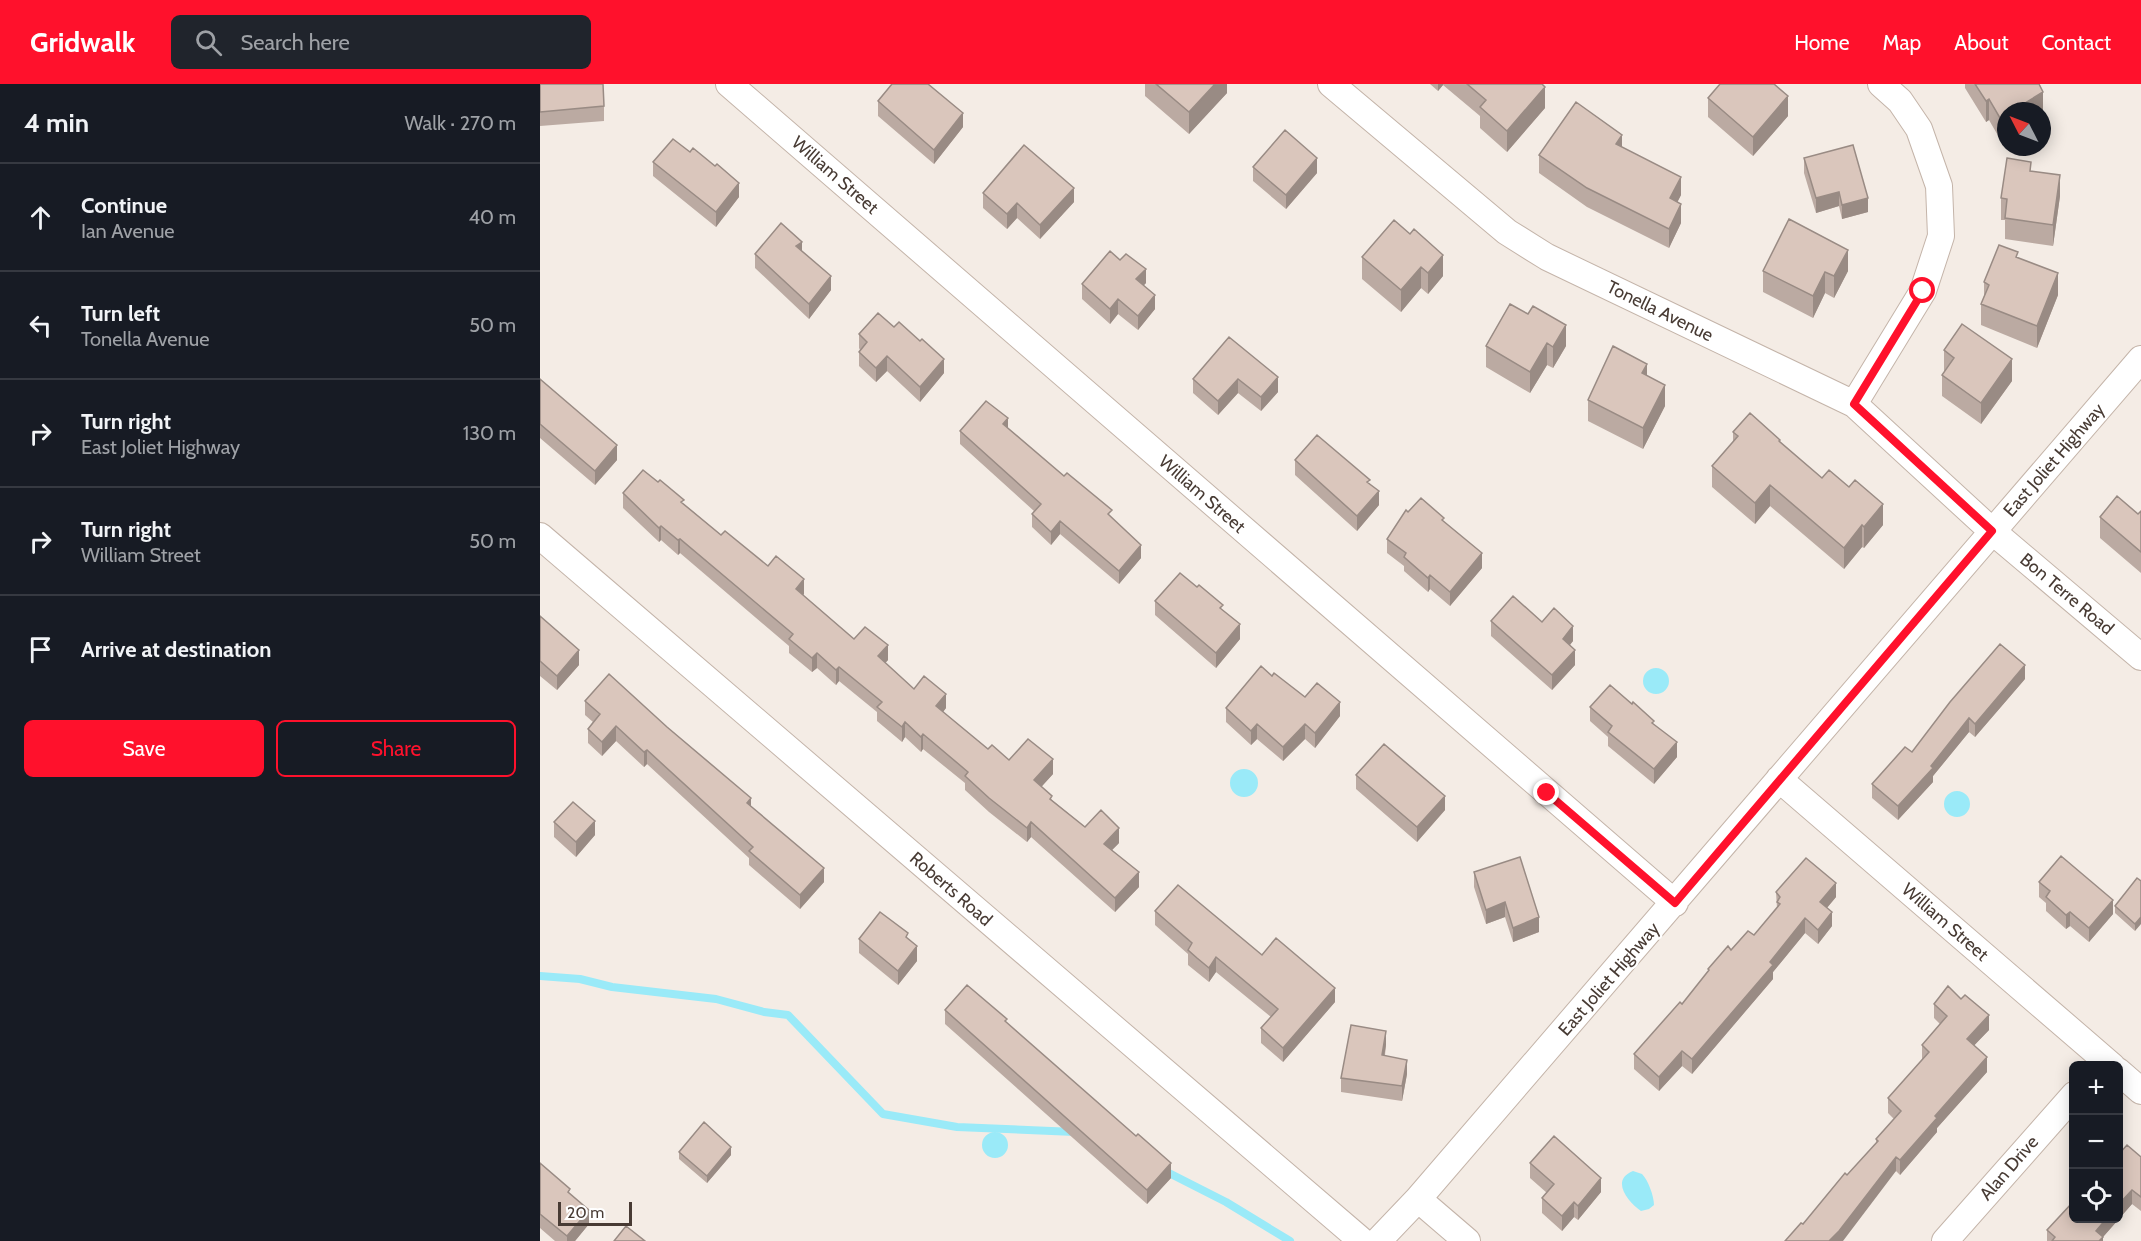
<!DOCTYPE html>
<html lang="en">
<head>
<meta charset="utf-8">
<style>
	body { margin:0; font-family:Cabin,sans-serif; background:#20242c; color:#f1f3f6 }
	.controls { position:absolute; right:18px; bottom:18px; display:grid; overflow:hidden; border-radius:9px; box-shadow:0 3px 15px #0003 }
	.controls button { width:54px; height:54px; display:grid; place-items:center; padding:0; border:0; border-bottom:2px solid #363941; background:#171b24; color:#f1f3f6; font:30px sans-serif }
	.compass { position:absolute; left:1457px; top:18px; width:54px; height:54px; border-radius:50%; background:#171b24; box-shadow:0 3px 15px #0003; rotate:312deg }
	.scale { position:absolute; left:18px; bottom:15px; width:74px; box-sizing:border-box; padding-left:6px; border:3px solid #483b34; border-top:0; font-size:16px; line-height:21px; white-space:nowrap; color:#483b34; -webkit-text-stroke:4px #fff; paint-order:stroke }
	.stop { position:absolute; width:18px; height:18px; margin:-14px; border:4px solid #ff112c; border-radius:50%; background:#fff }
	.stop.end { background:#ff112c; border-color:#fff; box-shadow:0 2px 6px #0008 }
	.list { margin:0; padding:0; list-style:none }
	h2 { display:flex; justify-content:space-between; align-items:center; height:78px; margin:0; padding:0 24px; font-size:26px }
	h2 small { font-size:20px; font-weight:400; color:#9ea1a6 }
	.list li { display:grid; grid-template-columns:39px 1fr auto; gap:18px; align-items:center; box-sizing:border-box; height:108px; padding:0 24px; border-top:2px solid #363941 }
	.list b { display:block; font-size:22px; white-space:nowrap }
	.list p { margin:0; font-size:20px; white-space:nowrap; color:#9ea1a6 }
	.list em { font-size:20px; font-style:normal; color:#9ea1a6 }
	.actions { display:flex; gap:12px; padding:18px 24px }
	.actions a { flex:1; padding:14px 0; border:2px solid #ff112c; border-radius:9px; text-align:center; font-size:21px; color:#ff112c }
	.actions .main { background:#ff112c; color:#fff }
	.icon { flex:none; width:33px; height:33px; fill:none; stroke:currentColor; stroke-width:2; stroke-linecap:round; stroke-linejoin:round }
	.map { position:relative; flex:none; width:1601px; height:1157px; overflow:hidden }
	header { display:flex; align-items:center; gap:36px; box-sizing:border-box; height:84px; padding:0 30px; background:#ff112c; color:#fff }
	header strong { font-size:28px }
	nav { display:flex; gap:33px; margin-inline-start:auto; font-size:21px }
	.search { width:420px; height:54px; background:#20242c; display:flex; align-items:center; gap:15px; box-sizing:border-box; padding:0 21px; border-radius:9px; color:#9ea1a6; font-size:22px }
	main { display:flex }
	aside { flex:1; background:#171b24 }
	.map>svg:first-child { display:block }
	.water { fill:#9aeaf8 }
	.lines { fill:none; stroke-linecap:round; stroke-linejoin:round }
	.stream { stroke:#9aeaf8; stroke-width:8 }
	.street-casing { stroke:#c4b4a9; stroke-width:28 }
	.street { stroke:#fff; stroke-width:26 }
	.wall { fill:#bbaaa2 }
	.shaded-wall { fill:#998b84 }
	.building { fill:#dac6bc; stroke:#998b84; stroke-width:1.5 }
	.route { stroke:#ff112c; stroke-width:8 }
	.labels { text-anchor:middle; stroke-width:4.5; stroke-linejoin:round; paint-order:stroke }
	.street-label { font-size:18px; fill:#483b34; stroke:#fff }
</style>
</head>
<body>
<header>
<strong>Gridwalk</strong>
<div class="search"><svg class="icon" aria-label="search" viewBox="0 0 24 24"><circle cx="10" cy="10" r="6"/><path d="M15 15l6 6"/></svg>Search here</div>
<nav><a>Home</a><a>Map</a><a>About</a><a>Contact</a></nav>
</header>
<main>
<aside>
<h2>4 min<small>Walk · 270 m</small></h2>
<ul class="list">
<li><svg class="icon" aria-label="ahead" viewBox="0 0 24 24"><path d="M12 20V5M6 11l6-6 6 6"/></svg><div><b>Continue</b><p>Ian Avenue</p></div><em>40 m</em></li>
<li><svg class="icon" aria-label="left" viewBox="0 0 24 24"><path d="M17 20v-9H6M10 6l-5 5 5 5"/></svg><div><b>Turn left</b><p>Tonella Avenue</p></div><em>50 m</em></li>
<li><svg class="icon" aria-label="right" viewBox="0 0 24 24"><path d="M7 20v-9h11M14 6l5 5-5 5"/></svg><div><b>Turn right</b><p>East Joliet Highway</p></div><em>130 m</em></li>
<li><svg class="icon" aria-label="right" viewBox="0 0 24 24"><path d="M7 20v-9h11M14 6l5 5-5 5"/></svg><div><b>Turn right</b><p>William Street</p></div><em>50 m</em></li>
<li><svg class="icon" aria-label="arrive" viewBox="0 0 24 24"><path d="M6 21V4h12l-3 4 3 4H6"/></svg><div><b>Arrive at destination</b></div></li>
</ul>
<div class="actions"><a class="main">Save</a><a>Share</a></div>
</aside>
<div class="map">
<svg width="1601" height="1157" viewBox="0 0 1601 1157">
	<rect width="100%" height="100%" fill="#f4ece5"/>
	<path class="water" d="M1103 597a13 13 0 1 1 26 0a13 13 0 1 1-26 0Z
		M690 699a14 14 0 1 1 28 0a14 14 0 1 1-28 0Z
		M1404 720a13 13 0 1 1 26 0a13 13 0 1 1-26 0Z
		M442 1061a13 13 0 1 1 26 0a13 13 0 1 1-26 0Z
		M1093,1087L1102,1090C1108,1096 1114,1112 1114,1121L1109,1125L1101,1127C1088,1118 1070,1096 1093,1087Z"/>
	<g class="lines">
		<path class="stream" d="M0,892L40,895L72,903L176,915L224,928L248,931L343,1030L417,1043L535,1048
			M623,1086L686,1118L750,1157"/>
		<defs>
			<path id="street" d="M189,0L1135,819
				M791,0L967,148L1007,173L1314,320L1452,447L1601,573
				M1314,320L1383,207L1401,152L1399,102L1379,45L1360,17L1341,0
				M0,452L822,1157
				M1239,695L1572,982
				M1578,987L1601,1007
				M878,1115L927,1157
				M838,1157L878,1115C1120,836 1359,554 1601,275
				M1405,1157L1534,1011"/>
		</defs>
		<use href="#street" class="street-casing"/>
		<use href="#street" class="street"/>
	</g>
	<path class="wall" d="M0,0L64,22V37L0,42Z
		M605,0H687V9L649,50L605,12Z
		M890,0H1002L1005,24L967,68L940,44V32L903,1L898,7Z
		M1235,0L1248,32L1213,72L1168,33V14Z
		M1425,0H1499L1503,29L1466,27V52L1460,55L1449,36L1446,38L1425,4Z
		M338,17L423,43L394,80L338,32Z
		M1082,63L1141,111L1137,118L1141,139L1129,164L1047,123L999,89V71Z
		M150,68L199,113L176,143L113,92V78Z
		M1264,74L1328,128L1302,135L1299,122L1276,129L1264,89Z
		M713,83L777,89L746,125L713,97Z
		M1491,87L1520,112L1513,162L1465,155V136H1461V114Z
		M443,109L534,118L500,155L477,134L467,145L443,124Z
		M870,150L903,192L888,210L881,204L861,228L822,195V173Z
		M262,167L291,206L269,235L215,184V170Z
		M1478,174L1518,211L1497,264L1441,241V220L1444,212V198Z
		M1223,187H1308L1294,214L1285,209L1273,234L1223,208Z
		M606,199L604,201L615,225L598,246L578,230L570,240L542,215V200Z
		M970,220L1026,262L1013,284L1007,281L990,309L946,283V262Z
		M354,243L380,257L404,289L380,318L347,287L336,298L319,282V268L320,266L319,264V250Z
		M1404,266L1472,297L1441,340L1402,312V291L1404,288Z
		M738,293V308L721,327L698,309L678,331L653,309V295Z
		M0,295L77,376L55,401L0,354Z
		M1048,316L1125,322L1103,365L1048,337Z
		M468,344L572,434L601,474L579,500L520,450L511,461L492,443V430L494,427L420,360V347Z
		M1193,348L1240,359L1282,394L1343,441L1324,464L1322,463L1304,485L1230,422L1215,440L1172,403V382L1193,358Z
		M755,376L830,400L839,421L817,447L755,391Z
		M83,409L144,420L181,451L264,510L263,511L314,555L348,576L345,579L374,605L406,624L403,628L448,665L469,676L513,690L501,703L512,716L545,743L579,759L572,766L599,803L575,828L491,753L487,758L449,728L425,706V699L383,665L381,668L365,653L362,658L337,637V628L299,597L296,601L277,584L272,588L249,569V562L140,469L138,471L121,456L119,458L83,424Z
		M1601,427V489L1560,454V433L1598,430Z
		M868,428L904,438L942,484L910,522L890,505L888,508L864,487V482L847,469V455Z
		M615,517L683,526L700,555L676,584L615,531Z
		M0,532L39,581L17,606L0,592Z
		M951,537L1002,538L1033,557L1030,561L1035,581L1012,606L951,552Z
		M732,592L765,613L800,632L775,664L765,655L743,677L717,655L711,661L686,638V624Z
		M1485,595L1435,653L1429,648L1393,692V698L1358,736L1332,714V700L1372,668Z
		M45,617L211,723L284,798L260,825L209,781V774L107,680L104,683L76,657L62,672L48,659V645L53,638L45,631Z
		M1050,623L1114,640L1137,673L1114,700L1068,662V653L1050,637Z
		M816,691L905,726L877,758L816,705Z
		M14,738L55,751L36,773L14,753Z
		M934,788L999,848L973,858L965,833L946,840L934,803Z
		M1597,794L1595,847L1575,829V822Z
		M1499,798L1573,830L1549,858L1530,842L1526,845L1506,827V819L1499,813Z
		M1236,808L1296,813L1287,824L1292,842L1278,860L1265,849L1233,888V895L1152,990L1142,982L1119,1007L1094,985V970L1142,920L1168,888V885L1191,866L1214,851L1237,824Z
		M615,827L722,871L795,918L743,978L721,959V944L731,933L676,888L669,898L648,881V870L615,841Z
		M319,855H368L377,877L358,901L319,869Z
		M1394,920L1449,946L1434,961L1447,988L1397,1044V1048L1360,1091L1356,1087L1263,1140L1336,1060V1055L1354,1035L1348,1029V1014L1382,976V961L1400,940L1394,934Z
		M405,926L467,939L631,1094L607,1120L405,940Z
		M846,961L845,971L867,990L862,1017L801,1008V994Z
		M139,1068L191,1071L167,1099L139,1075Z
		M1601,1073V1127L1592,1120L1563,1153V1157H1507V1146Z
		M0,1079L30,1110L49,1140L35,1157H15L0,1144Z
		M990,1079L1061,1108L1038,1136L1034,1133L1022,1147L1002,1129V1114L1007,1109L990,1094Z"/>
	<path class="shaded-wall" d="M675,0H687V9L649,50V28Z
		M898,0H903V1L898,7Z
		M1005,3V24L967,68V47Z
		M1503,8V29L1502,30V27H1472Z
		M1248,12V32L1213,72V53Z
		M1449,15V36L1446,38V17Z
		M423,29V43L394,80V66Z
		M1466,31V52L1460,55V34Z
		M1082,51V69L1076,60Z
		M777,74V89L746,125V111Z
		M1520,91V112L1513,162V141Z
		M1141,93V111L1130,133V114Z
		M199,99V113L176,143V128Z
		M534,104V118L500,155V141Z
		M1299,108V122L1276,129V114Z
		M1328,114V128L1302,135V121Z
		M477,119V134L467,145V130Z
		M1141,120V139L1129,164V145Z
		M262,158V172L256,162Z
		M1308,166V187L1294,214V192Z
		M903,171V192L888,210V189Z
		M881,183V204L861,228V206Z
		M606,185V199L596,209V195Z
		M1285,188V209L1273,234V212Z
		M1518,189V211L1497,264V242Z
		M291,192V206L269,235V220Z
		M615,211V225L598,246V232Z
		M578,215V230L570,240V225Z
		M1026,241V262L1013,284V263Z
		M1007,259V281L990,309V288Z
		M347,272V287L336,298V284Z
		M404,275V289L380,318V303Z
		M1472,275V297L1441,340V319Z
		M1107,280V301L1102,289Z
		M738,293V308L721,327V313Z
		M698,295V309L678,331V317Z
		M1125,301V322L1103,365V344Z
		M468,334V347L463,340Z
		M77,361V376L55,401V387Z
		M1230,401V422L1215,440V419Z
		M839,407V421L817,447V432Z
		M1343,420V441L1324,464V443Z
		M520,437V450L511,461V448Z
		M1322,441V463L1304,485V464Z
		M121,442V456L119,458V444Z
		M140,455V469L138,471V456Z
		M601,461V474L579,500V487Z
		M942,469V484L910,522V508Z
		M890,491V505L888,508V494Z
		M264,495V510L256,519V505Z
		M700,540V555L676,584V569Z
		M1033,542V557L1023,569V555Z
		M348,561V576L338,587V572Z
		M39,566V581L17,606V592Z
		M1035,566V581L1012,606V591Z
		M277,569V584L272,588V574Z
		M1485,581V595L1435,653V640Z
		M299,583V597L296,601V586Z
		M406,610V624L396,637V622Z
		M800,618V632L775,664V649Z
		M1429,634V648L1393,692V698L1358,736V722Z
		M365,638V653L362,658V643Z
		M717,640V655L711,661V647Z
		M765,640V655L743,677V663Z
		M76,642V657L62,672V658Z
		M383,650V665L381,668V653Z
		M1137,658V673L1114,700V685Z
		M107,666V680L104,683V668Z
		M513,675V690L494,711V696Z
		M905,712V726L877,758V743Z
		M211,714V728L207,719Z
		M55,737V751L36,773V758Z
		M491,738V753L487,758V744Z
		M579,744V759L564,774V760Z
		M284,784V798L260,825V811Z
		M599,788V803L575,828V814Z
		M1296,799V813L1280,832V818Z
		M1573,816V830L1549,858V844Z
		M965,818V833L946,840V826Z
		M1292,828V842L1278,860V846Z
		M1530,828V842L1526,845V831Z
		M999,833V848L973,858V844Z
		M1601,833V840L1595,847V840Z
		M1265,834V849L1233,888V895L1152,990V975Z
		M377,862V877L358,901V887Z
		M676,873V888L669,898V884Z
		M795,904V918L743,978V964Z
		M1449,931V946L1427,969V955Z
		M846,947V961L842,985V971Z
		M1142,967V982L1119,1007V993Z
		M1447,973V988L1397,1044V1048L1360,1091V1076L1395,1032Z
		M867,976V990L862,1017V1002Z
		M191,1063V1071L167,1099V1092Z
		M1356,1073V1087L1303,1157H1289Z
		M631,1079V1094L607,1120V1106Z
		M1061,1094V1108L1038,1136V1122Z
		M1592,1106V1120L1563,1153V1157H1556V1147L1567,1134H1578V1121Z
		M1034,1118V1133L1022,1147V1132Z
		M49,1126V1140L35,1157H27V1152Z"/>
	<path class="building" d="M0,0H63L64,22L0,28Z
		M352,0H388L423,29L394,66L338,17Z
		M616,0H675L649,28Z
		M927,0H1002L1005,3L967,47L940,23L946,16Z
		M1180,0H1234L1248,12L1213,53L1168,14Z
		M1435,0H1499L1503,8L1472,27H1466V31L1460,34L1449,15L1446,17Z
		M1036,18L1082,51L1076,60L1141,93L1130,114L1141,120L1129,145L1047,104L999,71Z
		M745,46L777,74L746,111L713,83Z
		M133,55L150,68L153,64L175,82L177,80L199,99L176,128L113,78Z
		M484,61L534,104L500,141L477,119L467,130L443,109Z
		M1313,61L1328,114L1302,121L1299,108L1276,114L1264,74Z
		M1467,74L1491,78L1490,87L1520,91L1513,141L1465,134L1467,115L1461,114Z
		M1249,135L1308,166L1294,192L1285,188L1273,212L1223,187Z
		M854,136L870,150L874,145L903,171L888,189L881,183L861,206L822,173Z
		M241,139L262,158L256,162L291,192L269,220L215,170Z
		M1459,161L1478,168L1476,173L1518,189L1497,242L1441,220L1449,201L1444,198Z
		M570,167L580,176L586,170L606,185L596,195L615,211L598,232L578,215L570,225L542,200Z
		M970,220L988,230L993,222L1026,241L1013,263L1007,259L990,288L946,262Z
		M338,229L354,243L359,238L380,257L382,255L404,275L380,303L347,272L336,284L319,268L327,258L319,250Z
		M1422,240L1472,275L1441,319L1402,291L1414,274L1404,266Z
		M689,253L738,293L721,313L698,295L678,317L653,295Z
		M1073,262L1107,280L1102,289L1125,301L1103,344L1048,316Z
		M0,295L77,361L55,387L0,340Z
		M446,317L468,334L463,340L524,392L527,389L572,426L568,430L601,461L579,487L520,437L511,448L492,430L501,420L420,347Z
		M1210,329L1240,356L1239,357L1282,394L1289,386L1309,403L1315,396L1343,420L1324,443L1322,441L1304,464L1230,401L1215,419L1172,382L1198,352L1193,348Z
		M777,351L830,396L827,398L839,407L817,432L755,376Z
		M103,386L118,398L120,396L144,416L141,418L181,451L185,447L228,482L236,472L264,495L256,505L314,555L325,543L348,561L338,572L374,605L384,592L406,610L396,622L448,665L452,661L469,676L488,655L513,675L494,696L512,712L510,715L545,743L561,726L579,744L564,760L599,788L575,814L491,738L487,744L449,714L425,692L428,688L383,650L381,653L365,638L362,643L337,623L342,618L299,583L296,586L277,569L272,574L249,555L253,550L140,455L138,456L121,442L119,444L83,409Z
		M1577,412L1598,430L1601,427V468L1560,433Z
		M881,414L904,434L902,436L942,469L910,508L890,491L888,494L864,473L866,469L847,455L866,426L868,428Z
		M640,489L657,503L659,501L683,521L680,524L700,540L676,569L615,517Z
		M973,512L1002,538L1014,524L1033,542L1023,555L1035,566L1012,591L951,537Z
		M0,532L39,566L17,592L0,577Z
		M1460,560L1485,581L1435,640L1429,634L1391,682L1393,684L1358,722L1332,700L1365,663L1372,668L1410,618Z
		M721,582L732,592L734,589L765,613L777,599L800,618L775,649L765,640L743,663L717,640L711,647L686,624Z
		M69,590L127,643L211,714L207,719L284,784L260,811L209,767L213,763L107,666L104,668L76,642L62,658L48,645L60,630L45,617Z
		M1070,601L1092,620L1093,618L1114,637L1112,639L1137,658L1114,685L1068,648L1072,642L1050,623Z
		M844,660L905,712L877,743L816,691Z
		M33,718L55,737L36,758L14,738Z
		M1521,772L1573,816L1549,844L1530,828L1526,831L1506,813L1510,807L1499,798Z
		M980,773L999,833L973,844L965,818L946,826L934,788Z
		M1266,774L1296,799L1280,818L1292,828L1278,846L1265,834L1230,878L1233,881L1152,975L1142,967L1119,993L1094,970L1140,918L1142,920L1169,886L1168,885L1188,862L1191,866L1208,847L1214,851L1240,820L1237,818L1240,813L1236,808Z
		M1597,794L1601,797V833L1595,840L1575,822Z
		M638,801L722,871L736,854L795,904L743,964L721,944L738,925L676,873L669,884L657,874L648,866L652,859L615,827Z
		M340,828L368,849L366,853L377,862L358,887L319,855Z
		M427,901L467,935L465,937L596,1052L598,1050L631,1079L607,1106L405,926Z
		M1408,902L1421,915L1425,911L1449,931L1427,955L1447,973L1395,1032L1397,1034L1360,1076L1356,1073L1299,1147L1289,1157H1245L1261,1139L1263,1140L1305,1089L1307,1091L1338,1057L1336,1055L1361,1027L1348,1014L1389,968L1382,961L1407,932L1394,920Z
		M811,941L846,947L842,971L867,976L862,1002L801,994Z
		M164,1038L191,1063L167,1092L139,1068Z
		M1014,1052L1061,1094L1038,1122L1034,1118L1022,1132L1002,1114L1014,1100L990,1079Z
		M1587,1061L1601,1073V1113L1592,1106L1578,1121V1069L1579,1070Z
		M0,1079L30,1105L28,1108L49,1126L27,1152L0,1130Z
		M1533,1118V1134H1567L1556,1147L1563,1153L1559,1157H1512L1515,1153L1507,1146Z
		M86,1142L105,1157H74Z"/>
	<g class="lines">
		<path class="route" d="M1007,709L1135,819L1452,447L1314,320L1383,207"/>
	</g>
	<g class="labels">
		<g class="street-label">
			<text transform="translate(295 91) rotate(41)" y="6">William Street</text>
			<text transform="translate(1120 227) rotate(26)" y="6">Tonella Avenue</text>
			<text transform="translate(1514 376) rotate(-49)" y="6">East Joliet Highway</text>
			<text transform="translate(662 410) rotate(41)" y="6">William Street</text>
			<text transform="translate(1527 510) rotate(40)" y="6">Bon Terre Road</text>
			<text transform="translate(411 805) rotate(41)" y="6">Roberts Road</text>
			<text transform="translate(1405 838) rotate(41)" y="6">William Street</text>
			<text transform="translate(1069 895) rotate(-49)" y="6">East Joliet Highway</text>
			<text transform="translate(1469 1084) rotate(-49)" y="6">Alan Drive</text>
		</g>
	</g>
</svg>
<div class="controls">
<button>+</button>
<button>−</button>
<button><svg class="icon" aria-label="locate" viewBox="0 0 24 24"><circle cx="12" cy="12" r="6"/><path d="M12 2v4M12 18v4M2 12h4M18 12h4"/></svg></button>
</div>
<svg class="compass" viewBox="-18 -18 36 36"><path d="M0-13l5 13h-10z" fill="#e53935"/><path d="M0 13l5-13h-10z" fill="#9ea1a6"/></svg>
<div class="scale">20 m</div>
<div class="stop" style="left:1383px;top:207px"></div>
<div class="stop end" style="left:1007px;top:709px"></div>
</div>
</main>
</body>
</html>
